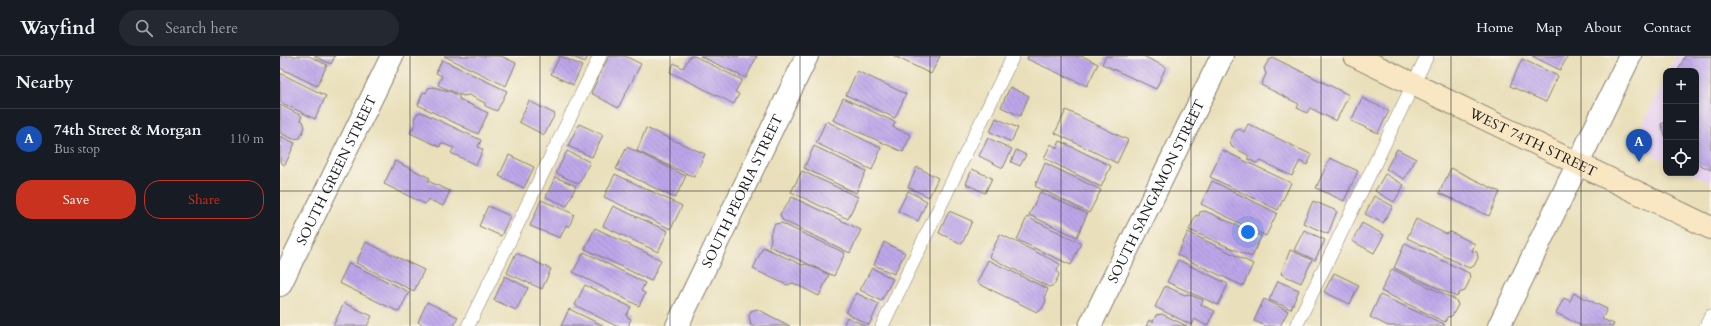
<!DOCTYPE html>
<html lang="en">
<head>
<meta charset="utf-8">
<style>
	body { margin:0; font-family:Cardo,serif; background:#242831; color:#f1f3f6 }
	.controls { position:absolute; right:12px; top:12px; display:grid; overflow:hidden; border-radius:8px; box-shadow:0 2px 6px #0003 }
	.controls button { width:36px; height:36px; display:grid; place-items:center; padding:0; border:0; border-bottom:1px solid #363941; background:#171b24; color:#f1f3f6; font:20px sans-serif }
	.you { position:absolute; left:968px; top:176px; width:14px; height:14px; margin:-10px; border:3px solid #fff; border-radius:50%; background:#1a73e8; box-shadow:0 0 0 6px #1a73e833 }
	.badge { display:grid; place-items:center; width:26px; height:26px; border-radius:50%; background:#c8321e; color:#fff; font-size:13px; font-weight:700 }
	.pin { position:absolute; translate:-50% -33px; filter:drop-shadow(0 1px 2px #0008) }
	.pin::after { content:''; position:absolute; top:21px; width:14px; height:12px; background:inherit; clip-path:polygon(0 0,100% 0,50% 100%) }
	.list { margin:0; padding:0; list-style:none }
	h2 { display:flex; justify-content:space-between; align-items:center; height:52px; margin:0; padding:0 16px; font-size:17px }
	h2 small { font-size:13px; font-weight:400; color:#9ea1a6 }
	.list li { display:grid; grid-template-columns:26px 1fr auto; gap:12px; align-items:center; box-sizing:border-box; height:60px; padding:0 16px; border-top:1px solid #363941 }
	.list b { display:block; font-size:15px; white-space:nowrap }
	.list p { margin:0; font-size:13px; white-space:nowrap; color:#9ea1a6 }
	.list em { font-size:13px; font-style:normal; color:#9ea1a6 }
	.actions { display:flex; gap:8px; padding:12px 16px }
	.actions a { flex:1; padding:9px 0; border:1px solid #c8321e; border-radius:16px; text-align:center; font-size:14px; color:#c8321e }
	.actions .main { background:#c8321e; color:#fff }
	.icon { flex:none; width:22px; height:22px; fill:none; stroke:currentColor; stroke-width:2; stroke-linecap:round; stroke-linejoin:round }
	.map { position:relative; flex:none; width:1431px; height:270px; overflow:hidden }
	header { display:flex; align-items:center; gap:24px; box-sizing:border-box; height:56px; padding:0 20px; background:#171b24; border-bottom:1px solid #363941 }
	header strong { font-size:19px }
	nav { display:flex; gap:22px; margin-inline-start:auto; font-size:14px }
	.search { width:280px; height:36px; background:#242831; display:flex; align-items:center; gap:10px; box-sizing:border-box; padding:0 14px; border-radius:22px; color:#9ea1a6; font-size:15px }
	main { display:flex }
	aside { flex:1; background:#171b24 }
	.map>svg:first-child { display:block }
	.built { fill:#e7d2ef }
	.building { fill:url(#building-back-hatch) }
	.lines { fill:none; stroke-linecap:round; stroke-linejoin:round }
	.lane-casing { stroke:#827e6b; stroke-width:14 }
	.street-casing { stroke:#827e6b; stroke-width:24 }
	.secondary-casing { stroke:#827e6b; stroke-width:24 }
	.lane { stroke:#fff; stroke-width:13 }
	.street { stroke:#fff; stroke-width:22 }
	.secondary { stroke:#f9e7c3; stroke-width:22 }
	.grid { fill:none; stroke:#1c1c1c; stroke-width:1; stroke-opacity:0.55 }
	.labels { text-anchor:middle; stroke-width:3; stroke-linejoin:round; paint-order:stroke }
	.street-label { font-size:14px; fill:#1c1c1c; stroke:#fbf7ec }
</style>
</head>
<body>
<header>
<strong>Wayfind</strong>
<div class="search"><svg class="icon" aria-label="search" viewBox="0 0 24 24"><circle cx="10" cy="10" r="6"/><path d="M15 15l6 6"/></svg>Search here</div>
<nav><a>Home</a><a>Map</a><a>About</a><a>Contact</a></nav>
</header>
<main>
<aside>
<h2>Nearby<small></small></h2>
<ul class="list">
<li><span class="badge" style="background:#1a4fb4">A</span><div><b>74th Street &amp; Morgan</b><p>Bus stop</p></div><em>110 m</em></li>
</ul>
<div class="actions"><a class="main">Save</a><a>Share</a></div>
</aside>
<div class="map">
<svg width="1431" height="270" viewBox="0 0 1431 270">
	<defs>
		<pattern id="building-back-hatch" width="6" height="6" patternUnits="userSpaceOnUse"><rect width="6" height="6" fill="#bda6e9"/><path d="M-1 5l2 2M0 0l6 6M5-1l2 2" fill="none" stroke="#a28ec7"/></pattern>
	</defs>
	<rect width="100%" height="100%" fill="#fbf7ec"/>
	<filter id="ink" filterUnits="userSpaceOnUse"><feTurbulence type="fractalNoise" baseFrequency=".025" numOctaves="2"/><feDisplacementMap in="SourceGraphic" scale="8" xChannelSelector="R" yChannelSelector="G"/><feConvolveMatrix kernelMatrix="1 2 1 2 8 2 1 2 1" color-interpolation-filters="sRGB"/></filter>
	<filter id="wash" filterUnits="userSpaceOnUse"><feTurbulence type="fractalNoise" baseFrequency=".012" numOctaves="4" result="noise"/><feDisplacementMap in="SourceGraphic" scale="16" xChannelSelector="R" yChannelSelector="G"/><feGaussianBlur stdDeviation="0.9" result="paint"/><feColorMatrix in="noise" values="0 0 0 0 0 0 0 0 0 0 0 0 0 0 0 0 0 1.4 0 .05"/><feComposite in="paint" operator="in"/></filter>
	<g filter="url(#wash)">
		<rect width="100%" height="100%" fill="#e9dfba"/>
		<path class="built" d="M1396,0H1431V127L1411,117H1416V15H1389Z
			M1386,21V105L1353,89Z"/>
		<g id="blocks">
			<path class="building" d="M0,0H29L47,9L37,30L0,12Z
				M34,0H55L51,8Z
				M164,0H221L236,7L226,30Z
				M280,0L302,10L293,29L271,18Z
				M291,0H308L305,6Z
				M329,0H345L361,8L338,52L311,37Z
				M410,0H414L462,24L455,36L459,38L454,48L390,16L394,7L403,12Z
				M420,0H477L466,22Z
				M614,0H660L651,18Z
				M748,0H802L818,8L807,30L747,3Z
				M826,0H863L886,11L876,33L822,8Z
				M1252,0H1288L1280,14Z
				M1405,0H1431V114L1416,107V15H1398Z
				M994,2L1069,39L1056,65L1030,52L1027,57L1017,52L1019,48L981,29L986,18L984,12L989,4Z
				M1242,3L1278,20L1266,46L1230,30Z
				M162,4L227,35L217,55L205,50V47L189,39L183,40L158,29L162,20L156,17Z
				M577,15L626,38L615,62L566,39Z
				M0,17L46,40L35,63L0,46Z
				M153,31L169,35L179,40V43L208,57L198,78L138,49L143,36L146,37L148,32Z
				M730,31L749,40L740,60L721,51Z
				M563,42L615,66L613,71L631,79L623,96L553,64Z
				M1082,42L1109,55L1098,77L1071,65Z
				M249,45L275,58L264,79L239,66Z
				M0,49L22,60L20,64L23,65L25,71L20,82L13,83L0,77Z
				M786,54L848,84L837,107L775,77Z
				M141,56L201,84L198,91L203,94L196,109L171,97L174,92L161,87L160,91L130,77L135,68L134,63L137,58Z
				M716,62L738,72L731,86L710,76Z
				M546,65L601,92L592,114L536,87Z
				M1386,66V82L1381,68Z
				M299,68L323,79L312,101L288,90Z
				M968,68L1032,99L1027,109L1020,105L1012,120L981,105L976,107L968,103V99L952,91L950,85L955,75L960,73L964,76Z
				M366,72L425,98L414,121L357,95Z
				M0,80L15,87L5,109L0,106Z
				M708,82L732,93L723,112L699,100Z
				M780,85L831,110L821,131L764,102L771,88L777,92Z
				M534,90L586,115L576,137L524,112Z
				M347,91L406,120L395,142L336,113Z
				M1117,93L1136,103L1124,123L1106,113Z
				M736,94L746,99L740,110L731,106Z
				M942,94L1011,127L998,154L930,121Z
				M287,95L310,106L299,128L276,117Z
				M229,99L254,111L244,132L219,120Z
				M1050,102L1078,115L1064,145L1036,132Z
				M115,105L150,122L148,125L170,135L163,150L148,143L145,148L104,128Z
				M765,107L821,134L809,157L755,130Z
				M637,111L658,122L649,141L628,131Z
				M1171,112L1220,136L1209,160L1159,137Z
				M692,113L712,122L705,137L686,128Z
				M522,115L578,141L568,163L511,136Z
				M335,118L402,150L391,173L324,141Z
				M1105,118L1124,129L1114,146L1095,135Z
				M275,121L296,130L287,150L266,141Z
				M932,125L997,157L986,180L921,148Z
				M628,135L647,145L638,165L618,155Z
				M760,136L807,158L797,181L749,159Z
				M1094,140L1113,150L1103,167L1085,158Z
				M512,141L581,174L570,197L502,164L500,158Z
				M261,144L294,158L289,171L286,169L280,182L250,170Z
				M1033,145L1057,155L1048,178L1023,167Z
				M208,150L230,160L221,180L199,170Z
				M333,150L388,175L378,196L323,170Z
				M669,155L692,165L682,188L659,177Z
				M925,155L981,180L972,201L909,174L916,159L919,160L920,156Z
				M747,161L801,187L791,209L737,184Z
				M1136,163L1166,178L1171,176L1195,188L1192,195L1197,196L1198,202L1194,210L1189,212L1127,182Z
				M501,167L565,197L554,220L489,190L491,184L490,179L495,168Z
				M1082,167L1104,179L1094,197L1072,185Z
				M315,172L381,204L371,225L305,193Z
				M1024,174L1045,184L1035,204L1014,194Z
				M908,176L973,208L963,230L897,199Z
				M720,178L780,208L777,215L779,219L774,229L769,231L709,201Z
				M86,186L144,214L134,235L76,207Z
				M604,186L625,197L614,218L594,209Z
				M1125,187L1189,217L1190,223L1185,235L1179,237L1177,241L1114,212Z
				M483,191L522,209L527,208L549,219L539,240L513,227L507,229L473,213Z
				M1010,194L1032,204L1021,227L1001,218Z
				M304,196L365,227L361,235L365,237L359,250L293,216Z
				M236,197L271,213L262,233L227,217Z
				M708,204L768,233L765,240L766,245L762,253L757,256L697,227Z
				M898,204L948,228L938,249L887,226Z
				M69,207L129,236L119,256L59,227Z
				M592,212L613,223L601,245L580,234Z
				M1112,213L1176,244L1178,249L1172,260L1167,261L1165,266L1101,235Z
				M1054,217L1079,229L1070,248L1044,236Z
				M225,220L248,232L236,254L214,244Z
				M998,225L1019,234L1011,253L989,244Z
				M305,229L351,251L346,260L351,263L348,270H336L295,249Z
				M885,230L905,239L908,238L923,244L921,249L935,255L927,270L915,263L912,269L875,251Z
				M576,237L599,248L589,269L566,257Z
				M1294,237L1327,253L1322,263L1334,268L1333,270H1302L1276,257L1284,242L1290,245Z
				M1100,239L1164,268V270H1108L1090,261Z
				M984,243L1008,255L1000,270H986L974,265Z
				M147,246L178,261L174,270H146L138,266Z
				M64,247L92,260L87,270H53Z
				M289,253L324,270H281Z
				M477,253L510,270H471L469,260L471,255Z
				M882,258L907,270H866L869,264L873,266L876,259Z
				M567,261L585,270H563Z"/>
		</g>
	</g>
	<g filter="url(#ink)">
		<use href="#blocks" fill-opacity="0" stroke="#827e6b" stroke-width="1"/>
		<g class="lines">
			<defs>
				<path id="lane" d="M188,270L320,0
					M602,270L733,0
					M1016,270L1147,0
					M1426,270L1431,260"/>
				<g id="street">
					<path id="s1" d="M0,229L112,0"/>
					<path id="s2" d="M397,270L527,0"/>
					<path id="s3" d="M810,270L942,0"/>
					<path d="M1219,270L1350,0"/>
				</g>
				<g id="secondary">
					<path id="s4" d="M1075,0L1431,172"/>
				</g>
			</defs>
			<use href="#lane" class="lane-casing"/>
			<use href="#street" class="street-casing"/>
			<use href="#secondary" class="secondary-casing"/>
			<use href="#lane" class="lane"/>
			<use href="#street" class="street"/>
			<use href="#secondary" class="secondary"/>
		</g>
	</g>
	<path class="grid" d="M130,0V270M260,0V270M390,0V270M520,0V270M650,0V270M781,0V270M911,0V270M1041,0V270M1171,0V270M1301,0V270M0,135H1431"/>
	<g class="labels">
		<g class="street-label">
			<text dy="5" stroke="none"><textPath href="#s4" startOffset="198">WEST 74TH STREET</textPath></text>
			<text dy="5" stroke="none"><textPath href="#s1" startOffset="128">SOUTH GREEN STREET</textPath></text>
			<text dy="5" stroke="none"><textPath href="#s2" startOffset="150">SOUTH PEORIA STREET</textPath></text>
			<text dy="5" stroke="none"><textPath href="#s3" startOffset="150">SOUTH SANGAMON STREET</textPath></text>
		</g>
	</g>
</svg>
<div class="controls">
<button>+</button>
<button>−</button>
<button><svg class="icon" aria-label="locate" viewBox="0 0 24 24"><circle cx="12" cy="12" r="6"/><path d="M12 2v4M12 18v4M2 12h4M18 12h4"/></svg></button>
</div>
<div class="you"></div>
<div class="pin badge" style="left:1359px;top:106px;background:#1a4fb4">A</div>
</div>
</main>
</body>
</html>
